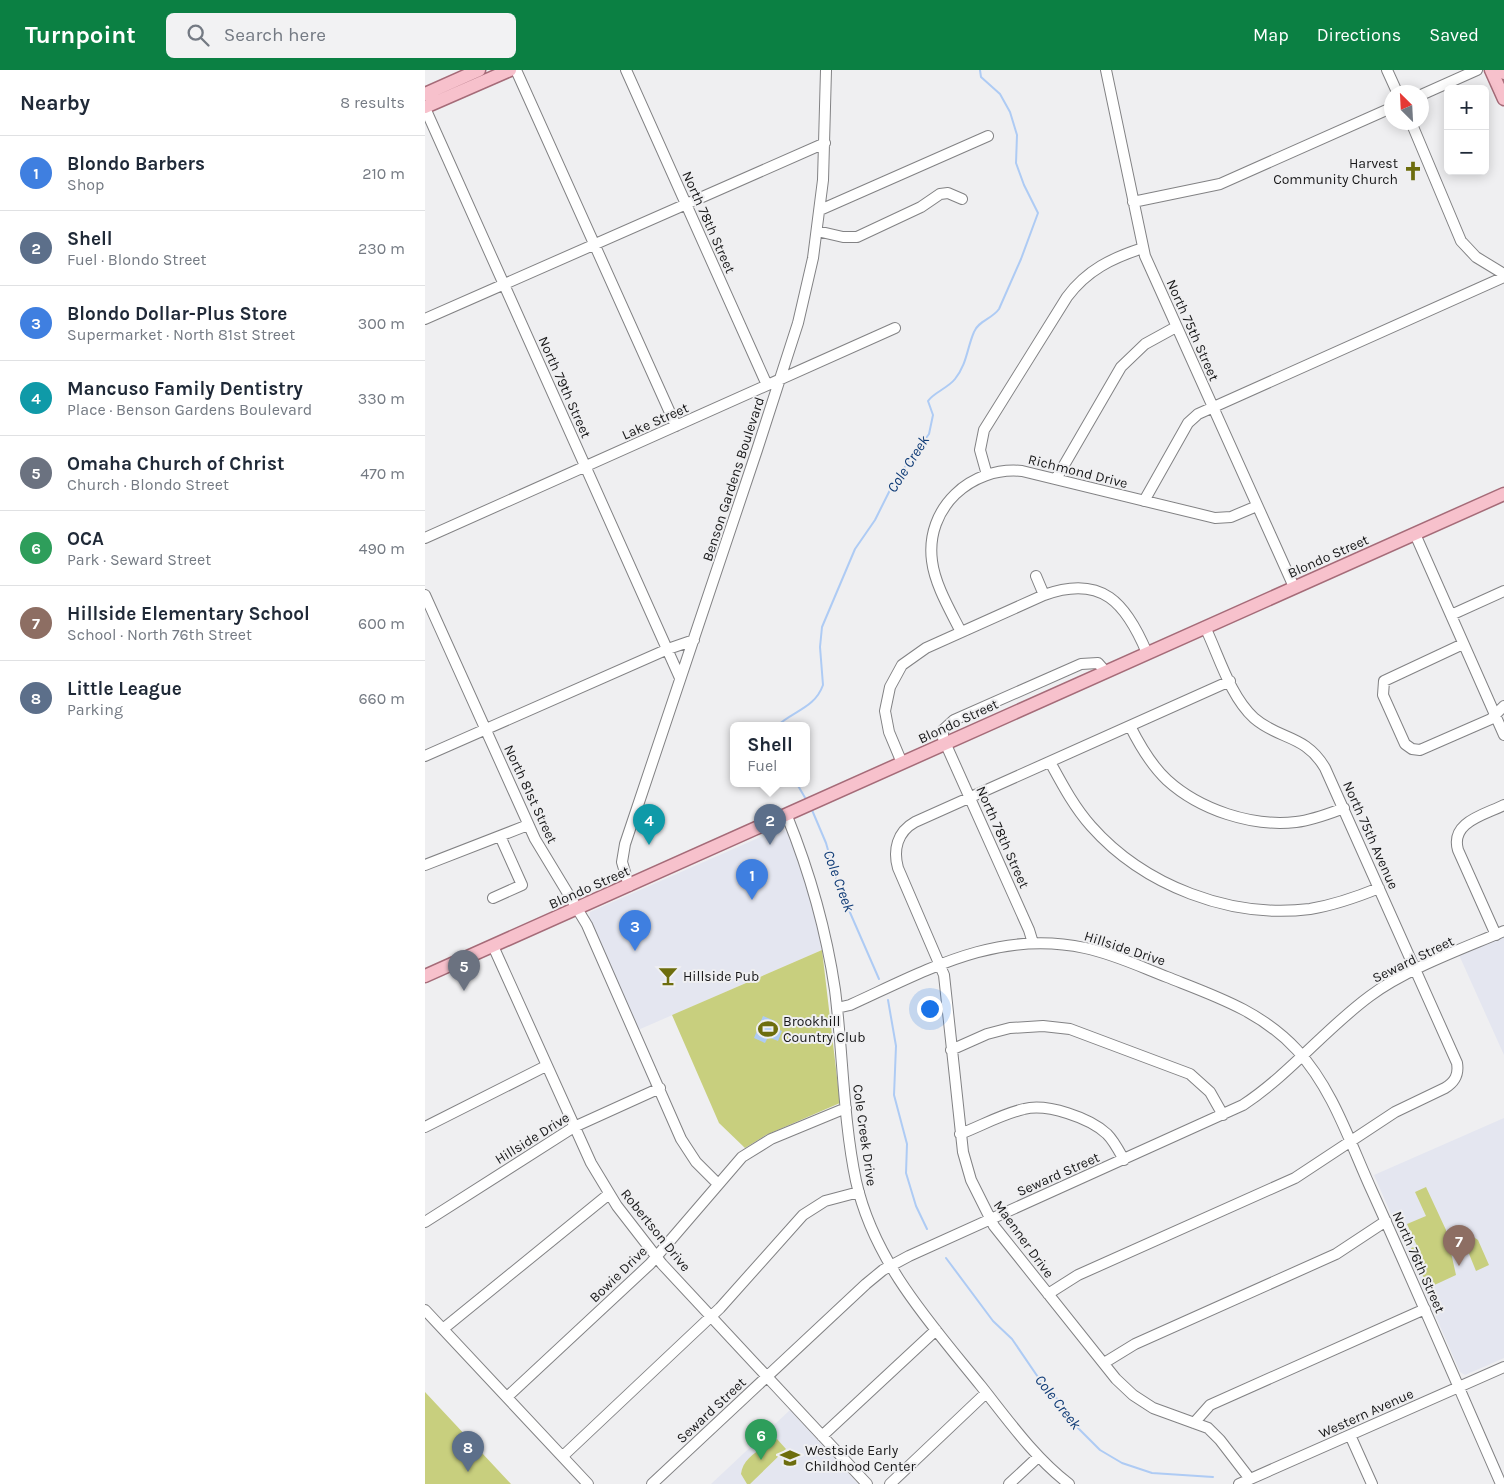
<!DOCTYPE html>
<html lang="en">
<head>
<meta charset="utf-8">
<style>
	body { margin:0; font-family:Karla,sans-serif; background:#f2f2f3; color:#1f2937 }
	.controls { position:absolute; right:15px; top:15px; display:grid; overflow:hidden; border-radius:8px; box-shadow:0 2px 12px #0003 }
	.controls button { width:45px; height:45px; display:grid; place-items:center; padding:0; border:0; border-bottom:1px solid #e0e1e3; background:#fff; color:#1f2937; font:25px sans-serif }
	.compass { position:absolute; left:959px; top:15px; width:45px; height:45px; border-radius:50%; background:#fff; box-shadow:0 2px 12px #0003; rotate:336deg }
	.you { position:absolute; left:504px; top:938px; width:18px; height:18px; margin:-12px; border:4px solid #fff; border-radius:50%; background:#1a73e8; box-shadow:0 0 0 8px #1a73e833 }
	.badge { display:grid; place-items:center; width:32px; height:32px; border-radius:50%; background:#0b8043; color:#fff; font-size:16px; font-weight:700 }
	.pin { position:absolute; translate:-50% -41px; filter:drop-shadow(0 1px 2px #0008) }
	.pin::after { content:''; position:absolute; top:26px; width:18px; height:15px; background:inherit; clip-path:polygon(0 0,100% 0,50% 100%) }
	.popup { position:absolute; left:305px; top:652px; width:80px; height:65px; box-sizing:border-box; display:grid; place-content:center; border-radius:8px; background:#fff; filter:drop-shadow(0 1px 4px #0005); font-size:16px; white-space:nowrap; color:#747a83 }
	.popup b { font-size:19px; color:#1f2937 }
	.popup::after { content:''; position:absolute; left:50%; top:100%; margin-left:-10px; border:10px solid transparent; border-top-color:#fff }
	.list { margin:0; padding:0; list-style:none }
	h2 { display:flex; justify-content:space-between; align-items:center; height:65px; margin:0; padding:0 20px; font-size:21px }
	h2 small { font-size:16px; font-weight:400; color:#747a83 }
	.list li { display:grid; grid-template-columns:32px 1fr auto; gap:15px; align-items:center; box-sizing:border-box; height:75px; padding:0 20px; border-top:1px solid #e0e1e3 }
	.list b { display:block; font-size:19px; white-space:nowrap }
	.list p { margin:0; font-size:16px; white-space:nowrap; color:#747a83 }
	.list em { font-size:16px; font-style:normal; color:#747a83 }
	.icon { flex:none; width:28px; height:28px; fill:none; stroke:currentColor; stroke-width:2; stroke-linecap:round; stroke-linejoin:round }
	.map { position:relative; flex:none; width:1079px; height:1414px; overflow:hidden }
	header { display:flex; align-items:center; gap:30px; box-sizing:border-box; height:70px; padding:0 25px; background:#0b8043; color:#fff }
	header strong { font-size:24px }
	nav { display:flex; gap:28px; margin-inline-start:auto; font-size:18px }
	.search { width:350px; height:45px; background:#f2f2f3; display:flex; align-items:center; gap:12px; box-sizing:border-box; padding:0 18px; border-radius:8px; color:#747a83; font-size:19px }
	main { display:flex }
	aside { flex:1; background:#fff }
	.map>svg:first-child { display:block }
	.built { fill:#e4e6f0 }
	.green { fill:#c8cf7e }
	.water { fill:#aecbf4 }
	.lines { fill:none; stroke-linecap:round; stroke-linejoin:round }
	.stream { stroke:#aecbf4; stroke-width:2 }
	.minor-casing { stroke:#828284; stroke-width:12 }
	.major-casing { stroke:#a56b78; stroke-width:15 }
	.minor { stroke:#fff; stroke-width:10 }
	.major { stroke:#f7c1cc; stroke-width:12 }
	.labels { text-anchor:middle; stroke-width:4; stroke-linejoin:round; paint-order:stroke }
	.poi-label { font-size:14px; fill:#19191a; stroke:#efeff1; text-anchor:start }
	.street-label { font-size:14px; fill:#19191a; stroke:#efeff1 }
	.water-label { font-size:15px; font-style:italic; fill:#103c77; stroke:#efeff1 }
</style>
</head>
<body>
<header>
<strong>Turnpoint</strong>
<div class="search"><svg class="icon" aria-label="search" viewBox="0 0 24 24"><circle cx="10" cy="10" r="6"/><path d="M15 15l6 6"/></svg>Search here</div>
<nav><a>Map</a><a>Directions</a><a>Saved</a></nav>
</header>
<main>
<aside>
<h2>Nearby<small>8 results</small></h2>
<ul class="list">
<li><span class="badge" style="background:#3f7fe0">1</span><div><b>Blondo Barbers</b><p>Shop</p></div><em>210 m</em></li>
<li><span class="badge" style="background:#5c6f8a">2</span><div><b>Shell</b><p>Fuel · Blondo Street</p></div><em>230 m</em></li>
<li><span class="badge" style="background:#3f7fe0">3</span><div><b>Blondo Dollar-Plus Store</b><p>Supermarket · North 81st Street</p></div><em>300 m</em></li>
<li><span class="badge" style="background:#0f9aa8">4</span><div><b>Mancuso Family Dentistry</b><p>Place · Benson Gardens Boulevard</p></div><em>330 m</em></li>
<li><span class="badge" style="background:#6b7280">5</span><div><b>Omaha Church of Christ</b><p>Church · Blondo Street</p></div><em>470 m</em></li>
<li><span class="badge" style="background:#2e9e5b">6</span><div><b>OCA</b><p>Park · Seward Street</p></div><em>490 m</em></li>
<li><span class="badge" style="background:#8d6e63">7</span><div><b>Hillside Elementary School</b><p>School · North 76th Street</p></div><em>600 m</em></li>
<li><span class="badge" style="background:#5c6f8a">8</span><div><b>Little League</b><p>Parking</p></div><em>660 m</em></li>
</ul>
</aside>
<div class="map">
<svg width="1079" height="1414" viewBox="0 0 1079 1414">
	<rect width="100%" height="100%" fill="#efeff1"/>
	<path class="built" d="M356,758L364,764L370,779L385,826L397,880L213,960L164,849L165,842Z
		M1079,865V985L1034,885Z
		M1079,1048V1288L1040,1305L1035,1302L949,1105Z
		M365,1340L433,1414H286Z"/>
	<path class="green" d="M397,880L415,1033L341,1065L320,1078L294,1053L247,945Z
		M1001,1117L1021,1160L1031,1205L1003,1218L986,1178L992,1176L982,1154L1001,1146L990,1122Z
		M1044,1164L1053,1170L1064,1195L1051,1201L1038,1169Z
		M0,1322L86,1414H0Z
		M352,1369L361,1379L325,1414H322L316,1404C318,1386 339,1378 352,1369Z"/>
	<path class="water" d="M338,946L350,951L348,957L357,961L353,971L343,967L340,973L329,968Z"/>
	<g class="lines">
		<path class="stream" d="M352,656C368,641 390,638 398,615L395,577L397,557L430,479L450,450L469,412L504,364L508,345L503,331C508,323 523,318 530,309C542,294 542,278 549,262C553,251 567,249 574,239L596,189L613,143L599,115L591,93L592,65L585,42L575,24L556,7L555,0
			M372,714L382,731
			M387,740L401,773L413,815L454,909
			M463,930L471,976L469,1025L482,1074L481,1103L491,1136L502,1159
			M521,1188L568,1251L587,1269L617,1313L638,1335L648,1353L675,1380L697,1393L727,1403L788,1407"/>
		<defs>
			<path id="minor" d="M91,0L251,356
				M201,0L342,315
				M681,0L720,186L869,517
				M962,0L972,22
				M996,25L1052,0
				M0,38L255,608
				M986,52L1036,171L1051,187L1079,204
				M708,132L795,114L966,38
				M395,140L563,66
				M392,161L418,167H432L496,137L515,124L523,123L537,129
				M0,249L400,73
				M562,405L555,380L559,360L642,227C662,200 687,188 718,178
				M631,409L696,297L720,274L751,257
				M719,431L763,353L773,344L1079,207
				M990,464L1079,665
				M0,468L470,258
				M611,506L619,525
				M0,525L110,769L162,855L256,1069L271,1092L293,1114
				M1026,545L1079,521
				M536,562C525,540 510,515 507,491C500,438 546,396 597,401L790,448L806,447L832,436
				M1038,574L959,611L958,625L980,674L987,679L995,680L1066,649L1079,636
				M805,611L490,752C472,762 468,780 473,798L519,905L538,1082L546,1110L569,1156L691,1309L708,1325L728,1338L783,1358L795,1370L825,1409
				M705,656C715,676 726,695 742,710C775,740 827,757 871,752C888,750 903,744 919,738
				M0,686L243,579L269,570
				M625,692C637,714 649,737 666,756C719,816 806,849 885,839C909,835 932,827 954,818
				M477,693L464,662L460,641L465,617L477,595L501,578L619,525C677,504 701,533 722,583
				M362,746C385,803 401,859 410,920C418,983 418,1049 431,1111C449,1192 506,1254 556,1316C583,1350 609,1387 644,1414
				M0,795L103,755
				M204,816L197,792L200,774L332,380L373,253L388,188L398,110L401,0
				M68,828L97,815L75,766
				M1071,865L1033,780C1025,752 1059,745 1079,735
				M608,873L604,860L518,668V660L529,650L656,594L673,593L680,601
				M68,876L166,1093L192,1136L237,1194L442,1414
				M412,938L425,935C502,900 572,859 660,878C689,884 716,897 742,907C790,926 836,941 872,980C908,1019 925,1073 947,1121C991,1218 1033,1316 1076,1414
				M526,980L562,964L585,958L618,956L645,959L765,1004L785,1022L798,1045
				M0,1057L121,996
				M535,1064C556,1056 577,1044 599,1039C622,1033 665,1048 682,1064C689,1071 694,1081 699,1090
				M0,1152L149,1057L235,1018
				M623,1224L653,1205L870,1108L970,1042L1020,1018C1030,1012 1034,1005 1032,993L900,698C880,664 854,670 829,648C805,626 794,586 780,557
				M0,1240L163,1414
				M18,1259L184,1124
				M679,1293L710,1274L911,1184L961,1151
				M82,1327L225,1194L317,1087L346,1069L421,1038
				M769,1353L785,1335L1000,1239
				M925,1365L947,1414
				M397,1366L511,1260
				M138,1386L295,1238L378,1145L400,1131L434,1122
				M227,1414L441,1214L458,1200L484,1186L818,1035C865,1004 900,959 945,926C981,899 1037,879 1079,861
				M465,1414L561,1323
				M584,1414L613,1387
				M814,1414L1079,1297"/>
			<path id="major" d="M1066,0L1079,29
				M1078,0L1079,3
				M0,24L54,0
				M0,37L85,0
				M0,906L1079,424"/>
		</defs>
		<use href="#minor" class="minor-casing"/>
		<use href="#major" class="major-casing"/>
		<use href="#minor" class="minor"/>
		<use href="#major" class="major"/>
	</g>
	<defs>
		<symbol id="church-bare" viewBox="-9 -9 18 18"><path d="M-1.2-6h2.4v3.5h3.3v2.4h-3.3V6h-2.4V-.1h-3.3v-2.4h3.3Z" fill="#6d6d0d" stroke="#efeff1" stroke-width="2.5" paint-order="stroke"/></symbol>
		<symbol id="bar-bare" viewBox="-9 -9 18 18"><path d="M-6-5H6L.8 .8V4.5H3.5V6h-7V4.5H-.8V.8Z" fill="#6d6d0d" stroke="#efeff1" stroke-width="2.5" paint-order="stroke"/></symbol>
		<symbol id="stadium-bare" viewBox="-9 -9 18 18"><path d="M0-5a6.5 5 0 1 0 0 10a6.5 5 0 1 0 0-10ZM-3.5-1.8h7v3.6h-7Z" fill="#6d6d0d" stroke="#efeff1" stroke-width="2.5" paint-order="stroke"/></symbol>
		<symbol id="school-bare" viewBox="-9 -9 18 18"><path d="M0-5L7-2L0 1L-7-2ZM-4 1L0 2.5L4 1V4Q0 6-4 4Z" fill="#6d6d0d" stroke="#efeff1" stroke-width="2.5" paint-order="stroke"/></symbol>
	</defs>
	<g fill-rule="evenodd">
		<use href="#church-bare" x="974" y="87" width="28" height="28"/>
		<use href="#bar-bare" x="229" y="892" width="28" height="28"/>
		<use href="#stadium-bare" x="329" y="945" width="28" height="28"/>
		<use href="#school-bare" x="351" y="1374" width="28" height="28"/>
	</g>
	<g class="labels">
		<g class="poi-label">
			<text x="973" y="98" text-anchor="end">Harvest<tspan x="973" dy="16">Community Church</tspan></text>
			<text x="258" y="911">Hillside Pub</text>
			<text x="358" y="956">Brookhill<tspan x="358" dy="16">Country Club</tspan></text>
			<text x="380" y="1385">Westside Early<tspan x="380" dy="16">Childhood Center</tspan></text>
		</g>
		<g class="street-label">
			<text transform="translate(284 152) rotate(66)" y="5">North 78th Street</text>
			<text transform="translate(768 260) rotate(66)" y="5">North 75th Street</text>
			<text transform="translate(140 317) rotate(66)" y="5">North 79th Street</text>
			<text transform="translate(230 351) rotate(-24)" y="5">Lake Street</text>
			<text transform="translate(653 401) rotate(14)" y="5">Richmond Drive</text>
			<text transform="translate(308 409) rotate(-72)" y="5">Benson Gardens Boulevard</text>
			<text transform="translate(903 486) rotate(-24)" y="5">Blondo Street</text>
			<text transform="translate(533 651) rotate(-25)" y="5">Blondo Street</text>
			<text transform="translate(106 724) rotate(65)" y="5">North 81st Street</text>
			<text transform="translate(946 765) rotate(66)" y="5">North 75th Avenue</text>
			<text transform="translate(578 767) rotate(66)" y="5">North 78th Street</text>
			<text transform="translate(164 817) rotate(-24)" y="5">Blondo Street</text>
			<text transform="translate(700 878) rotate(18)" y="5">Hillside Drive</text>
			<text transform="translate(988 889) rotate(-26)" y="5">Seward Street</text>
			<text transform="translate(440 1065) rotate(82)" y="5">Cole Creek Drive</text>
			<text transform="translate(107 1068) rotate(-32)" y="5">Hillside Drive</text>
			<text transform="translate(633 1104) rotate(-24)" y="5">Seward Street</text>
			<text transform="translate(231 1160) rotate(51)" y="5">Robertson Drive</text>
			<text transform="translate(599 1169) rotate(54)" y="5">Maenner Drive</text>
			<text transform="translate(994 1192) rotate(66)" y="5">North 76th Street</text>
			<text transform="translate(193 1204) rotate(-44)" y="5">Bowie Drive</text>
			<text transform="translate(286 1340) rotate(-43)" y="5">Seward Street</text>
			<text transform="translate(941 1343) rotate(-24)" y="5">Western Avenue</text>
		</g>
		<g class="water-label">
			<text transform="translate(483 394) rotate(-57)" y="5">Cole Creek</text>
			<text transform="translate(414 811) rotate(70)" y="5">Cole Creek</text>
			<text transform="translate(633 1332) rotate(52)" y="5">Cole Creek</text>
		</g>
	</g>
</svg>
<div class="controls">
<button>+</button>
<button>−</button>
</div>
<svg class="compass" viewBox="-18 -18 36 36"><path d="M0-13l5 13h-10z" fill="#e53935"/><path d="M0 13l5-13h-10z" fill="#747a83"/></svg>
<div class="you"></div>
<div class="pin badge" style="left:327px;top:830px;background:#3f7fe0">1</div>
<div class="pin badge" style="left:345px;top:775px;background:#5c6f8a">2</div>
<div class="popup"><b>Shell</b>Fuel</div>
<div class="pin badge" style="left:210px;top:881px;background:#3f7fe0">3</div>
<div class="pin badge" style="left:224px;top:775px;background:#0f9aa8">4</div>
<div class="pin badge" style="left:39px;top:921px;background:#6b7280">5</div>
<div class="pin badge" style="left:336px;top:1390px;background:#2e9e5b">6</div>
<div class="pin badge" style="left:1034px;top:1196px;background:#8d6e63">7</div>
<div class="pin badge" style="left:43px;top:1402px;background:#5c6f8a">8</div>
</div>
</main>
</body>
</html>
